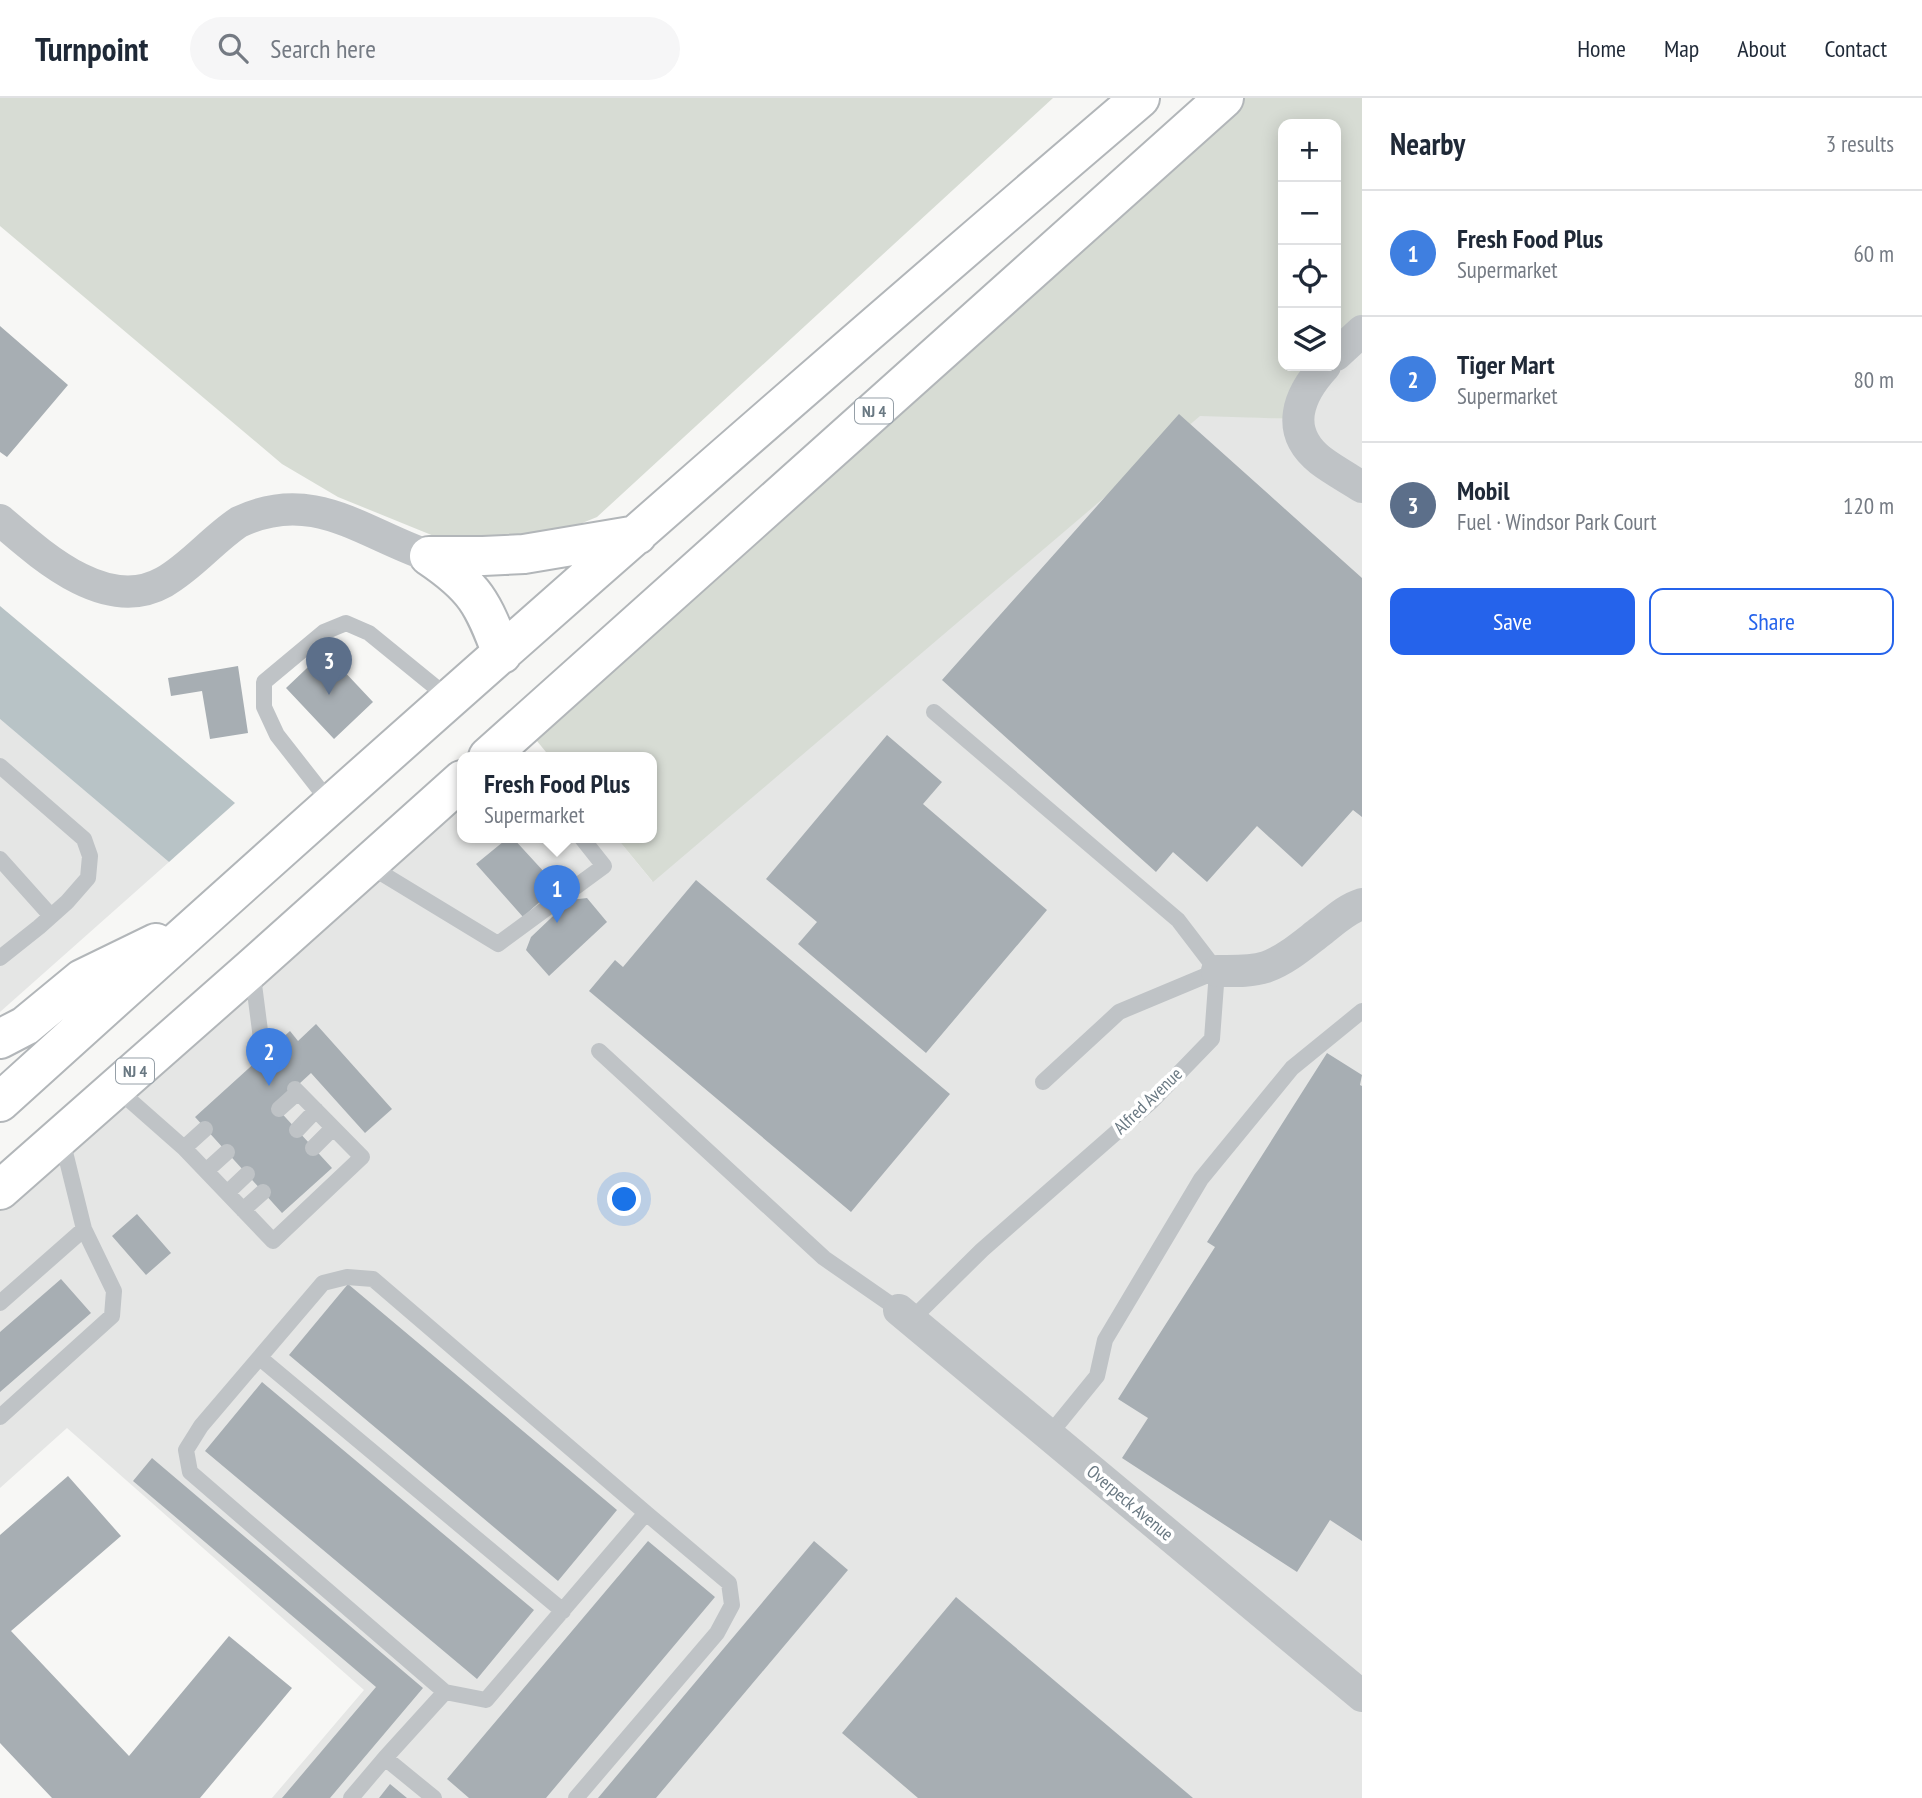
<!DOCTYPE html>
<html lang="en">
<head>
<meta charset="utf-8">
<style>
	body { margin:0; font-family:"PT Sans Narrow",sans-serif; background:#f6f6f7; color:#1f2937 }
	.controls { position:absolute; right:21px; top:21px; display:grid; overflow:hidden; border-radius:14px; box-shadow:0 4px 18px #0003 }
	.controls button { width:63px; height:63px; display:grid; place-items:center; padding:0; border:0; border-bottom:2px solid #e0e1e3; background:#fff; color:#1f2937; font:35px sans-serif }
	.you { position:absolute; left:625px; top:1102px; width:24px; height:24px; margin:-18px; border:5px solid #fff; border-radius:50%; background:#1a73e8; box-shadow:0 0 0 10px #1a73e833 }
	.badge { display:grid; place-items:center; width:46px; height:46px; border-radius:50%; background:#2563eb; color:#fff; font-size:23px; font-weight:700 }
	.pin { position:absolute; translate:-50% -58px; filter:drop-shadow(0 2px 4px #0008) }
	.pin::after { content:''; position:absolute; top:37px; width:24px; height:21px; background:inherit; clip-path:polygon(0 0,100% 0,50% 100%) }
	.popup { position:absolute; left:457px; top:654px; width:200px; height:91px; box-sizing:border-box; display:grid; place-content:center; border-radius:14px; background:#fff; filter:drop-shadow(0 2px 5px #0005); font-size:23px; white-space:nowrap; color:#747a83 }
	.popup b { font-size:26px; color:#1f2937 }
	.popup::after { content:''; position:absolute; left:50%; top:100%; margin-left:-14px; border:14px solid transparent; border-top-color:#fff }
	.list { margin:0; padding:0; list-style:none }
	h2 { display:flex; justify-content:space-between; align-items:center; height:91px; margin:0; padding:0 28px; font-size:30px }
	h2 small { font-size:23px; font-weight:400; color:#747a83 }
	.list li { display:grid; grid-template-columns:46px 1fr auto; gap:21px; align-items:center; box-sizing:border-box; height:126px; padding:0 28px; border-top:2px solid #e0e1e3 }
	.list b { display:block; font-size:26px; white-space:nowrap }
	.list p { margin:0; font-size:23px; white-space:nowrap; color:#747a83 }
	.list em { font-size:23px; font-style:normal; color:#747a83 }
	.actions { display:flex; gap:14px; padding:21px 28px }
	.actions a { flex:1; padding:16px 0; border:2px solid #2563eb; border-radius:14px; text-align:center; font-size:24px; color:#2563eb }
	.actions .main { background:#2563eb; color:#fff }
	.icon { flex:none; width:38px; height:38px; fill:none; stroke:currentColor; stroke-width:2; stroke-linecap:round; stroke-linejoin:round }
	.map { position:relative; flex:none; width:1362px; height:1700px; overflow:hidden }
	header { display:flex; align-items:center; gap:42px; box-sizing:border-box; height:98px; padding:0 35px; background:#fff; border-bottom:2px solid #e0e1e3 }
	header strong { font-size:33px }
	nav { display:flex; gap:38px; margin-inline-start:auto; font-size:24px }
	.search { width:490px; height:63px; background:#f6f6f7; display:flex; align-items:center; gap:18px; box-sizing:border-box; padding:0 24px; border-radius:38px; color:#747a83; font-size:26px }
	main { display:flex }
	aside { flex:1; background:#fff }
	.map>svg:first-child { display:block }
	.built { fill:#e5e6e5 }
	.green { fill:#d7dcd4 }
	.water { fill:#b8c3c6 }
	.building { fill:#a7aeb3 }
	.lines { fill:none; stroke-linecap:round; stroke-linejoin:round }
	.highway-casing { stroke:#b2b6b9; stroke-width:42 }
	.lane { stroke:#bfc3c6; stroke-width:16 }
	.street { stroke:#bfc3c6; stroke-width:32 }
	.highway { stroke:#fff; stroke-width:38 }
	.labels { text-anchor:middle; stroke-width:7; stroke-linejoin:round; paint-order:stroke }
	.shield { fill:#fff; stroke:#96a0a8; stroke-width:2 }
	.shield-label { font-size:16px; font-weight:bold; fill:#697882 }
	.street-label { font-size:18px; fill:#697882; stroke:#fff }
</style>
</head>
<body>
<header>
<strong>Turnpoint</strong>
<div class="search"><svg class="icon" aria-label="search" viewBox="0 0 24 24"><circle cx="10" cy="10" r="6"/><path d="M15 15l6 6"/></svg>Search here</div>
<nav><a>Home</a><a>Map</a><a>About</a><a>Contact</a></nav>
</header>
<main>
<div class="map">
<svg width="1362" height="1700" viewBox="0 0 1362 1700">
	<rect width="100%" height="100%" fill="#f7f7f5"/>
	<path class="built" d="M1362,233V1700H272L364,1592L67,1330L0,1390V1092L462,682V739H616L652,783L1200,317L1297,321Z
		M0,621L169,764L0,914Z"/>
	<path class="green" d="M0,0H1053L597,419L531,446L461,449L338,399L282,366L0,128Z
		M1224,0H1362V233L1336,257V26H1283V268H1325L1297,321L1200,318L653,784L616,739H652V659H550L524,627Z"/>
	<path class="water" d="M0,508L235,705L169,764L0,621Z"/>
	<path class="building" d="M0,228L68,287L7,359L0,354Z
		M1179,316L1362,480V719L1353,712L1302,769L1257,728L1207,784L1173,754L1156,774L942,582Z
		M325,553L373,604L334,641L286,590Z
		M238,568L248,635L210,641L202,593L171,598L168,580Z
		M887,637L942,684L923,706L1047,812L926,955L798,846L817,824L766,781Z
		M509,739H512L557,788L523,819L476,766Z
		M696,782L950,996L851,1114L589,893L615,862L623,869Z
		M587,800L607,824L549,878L526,852L531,839L570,802Z
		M316,926L392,1011L365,1035L311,975L275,1008L332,1070L282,1115L195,1019L290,933L298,943Z
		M1327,955L1362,977L1360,987L1362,988V1443L1330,1422L1297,1474L1122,1360L1148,1320L1118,1301L1215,1149L1207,1144Z
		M137,1116L171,1155L146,1177L112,1138Z
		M61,1181L91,1215L0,1294V1234Z
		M348,1186L617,1412L558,1483L289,1257Z
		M262,1284L534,1512L477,1581L205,1353Z
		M152,1360L423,1590L330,1700H282L376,1589L133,1383Z
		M68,1378L121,1438L11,1533L129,1658L229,1538L292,1590L200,1700H52L0,1645V1437Z
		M648,1443L715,1499L546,1700H469L447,1681Z
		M814,1443L848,1472L656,1700H598Z
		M956,1499L1193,1700H918L842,1635Z
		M390,1686L407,1700H379Z"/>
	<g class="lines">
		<defs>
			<path id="highway" d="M429,458H483L524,456L637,437
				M429,458C475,489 483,505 502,556
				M488,659L1224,0
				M0,941L25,928L82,881L156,845
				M0,1004C375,664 755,329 1140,0
				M0,1092L252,870L462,682"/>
		</defs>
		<use href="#highway" class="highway-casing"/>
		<path class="lane" d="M934,614L1178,822L1217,873
			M0,668L84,741L90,758L88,780L67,804L39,829L0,860
			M331,706L277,637L264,609V584L324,534L346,525L369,535L450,601
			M0,761L51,818
			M368,767L498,846L604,768L581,739
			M252,871L263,956
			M599,953L824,1160L899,1212
			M1043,984L1119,914L1217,873
			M116,990L184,1050L273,1143L362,1059L295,991
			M279,1011L298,994
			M297,1032L316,1012
			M184,1050L205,1031
			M313,1050L333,1030
			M206,1073L227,1054
			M227,1095L247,1076
			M243,1112L263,1094
			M0,1205L84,1131
			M911,1222L982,1152L1152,1003L1212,941L1217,873
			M260,1260L563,1513
			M0,1319L112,1218L114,1193L84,1131L61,1038
			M1049,1337L1097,1278L1105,1242L1201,1081L1292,970L1362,913
			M445,1594L190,1374L186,1352L201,1328L323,1185L347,1179L373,1181L646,1415
			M385,1660L434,1700
			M351,1700L385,1660L445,1594L486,1602L646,1415L729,1485L732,1507L717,1535L576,1700"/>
		<path class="street" d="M1336,257L1362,233
			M1325,268C1298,297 1284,333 1320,362C1333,372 1348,380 1362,389
			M0,422C41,457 106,517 164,484C192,468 212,442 239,424C313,389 362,435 429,458
			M1217,873C1233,873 1250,874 1266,869C1286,862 1304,846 1321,833C1334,823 1346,811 1362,806
			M899,1212L1362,1598"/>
		<use href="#highway" class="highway"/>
	</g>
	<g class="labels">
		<g class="shield">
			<rect x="855" y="300.5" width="38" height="25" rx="5"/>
			<rect x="116" y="960.5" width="38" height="25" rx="5"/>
		</g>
		<g class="shield-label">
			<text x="874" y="319">NJ 4</text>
			<text x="135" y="979">NJ 4</text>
		</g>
		<g class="street-label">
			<text transform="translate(1148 1003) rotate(-44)" y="6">Alfred Avenue</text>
			<text transform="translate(1130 1405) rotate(40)" y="6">Overpeck Avenue</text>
		</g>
	</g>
</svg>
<div class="controls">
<button>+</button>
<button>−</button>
<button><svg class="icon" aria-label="locate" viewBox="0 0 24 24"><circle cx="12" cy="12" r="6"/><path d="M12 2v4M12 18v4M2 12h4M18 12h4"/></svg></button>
<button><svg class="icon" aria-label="layers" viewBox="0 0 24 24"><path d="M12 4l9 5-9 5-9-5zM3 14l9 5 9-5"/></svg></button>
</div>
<div class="you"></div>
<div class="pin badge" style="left:557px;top:825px;background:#3f7fe0">1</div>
<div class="popup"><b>Fresh Food Plus</b>Supermarket</div>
<div class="pin badge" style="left:269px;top:988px;background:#3f7fe0">2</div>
<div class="pin badge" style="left:329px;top:597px;background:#5c6f8a">3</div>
</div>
<aside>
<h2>Nearby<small>3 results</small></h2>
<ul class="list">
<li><span class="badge" style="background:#3f7fe0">1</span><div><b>Fresh Food Plus</b><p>Supermarket</p></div><em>60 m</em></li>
<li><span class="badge" style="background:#3f7fe0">2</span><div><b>Tiger Mart</b><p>Supermarket</p></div><em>80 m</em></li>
<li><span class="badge" style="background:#5c6f8a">3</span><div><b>Mobil</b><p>Fuel · Windsor Park Court</p></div><em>120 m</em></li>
</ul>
<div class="actions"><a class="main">Save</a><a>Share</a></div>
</aside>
</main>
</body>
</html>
